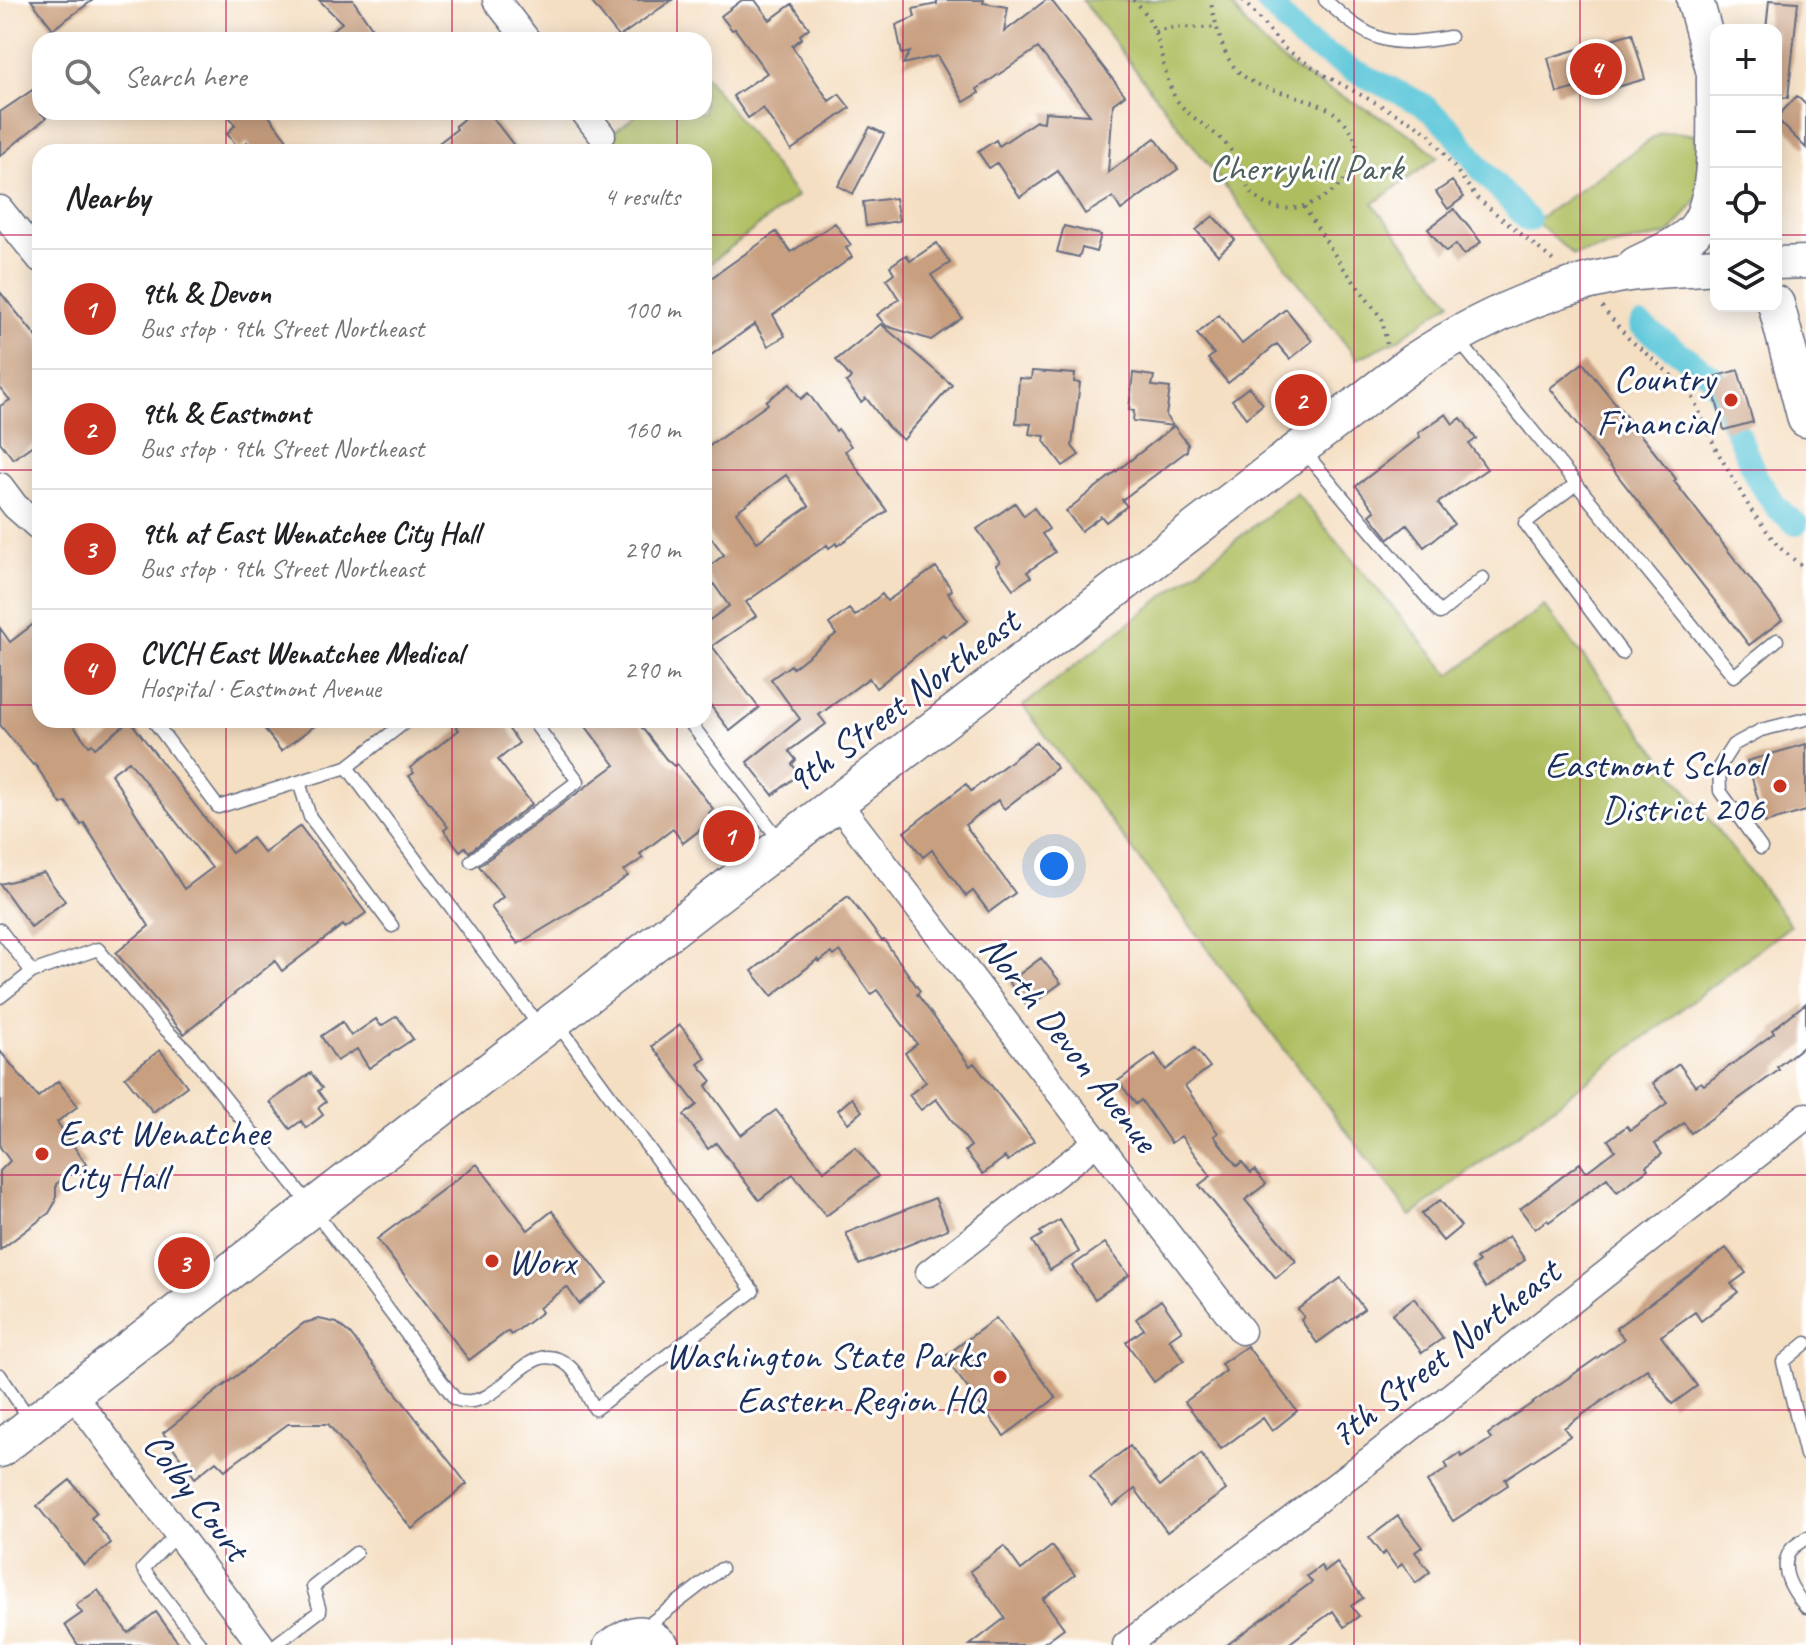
<!DOCTYPE html>
<html lang="en">
<head>
<meta charset="utf-8">
<style>
	body { margin:0; font-family:Caveat,sans-serif; background:#f6f6f6; color:#202124 }
	.controls { position:absolute; right:24px; top:24px; display:grid; overflow:hidden; border-radius:16px; box-shadow:0 4px 20px #0003 }
	.controls button { width:72px; height:72px; display:grid; place-items:center; padding:0; border:0; border-bottom:2px solid #e0e0e0; background:#fff; color:#202124; font:40px sans-serif }
	.you { position:absolute; left:1054px; top:866px; width:28px; height:28px; margin:-20px; border:6px solid #fff; border-radius:50%; background:#1a73e8; box-shadow:0 0 0 12px #1a73e833 }
	.badge { display:grid; place-items:center; width:52px; height:52px; border-radius:50%; background:#c8321e; color:#fff; font-size:26px; font-weight:700 }
	.pin { position:absolute; translate:-50% -50%; border:4px solid #fff; box-shadow:0 2px 8px #0006 }
	.list { margin:0; padding:0; list-style:none }
	h2 { display:flex; justify-content:space-between; align-items:center; height:104px; margin:0; padding:0 32px; font-size:34px }
	h2 small { font-size:26px; font-weight:400; color:#757577 }
	.list li { display:grid; grid-template-columns:52px 1fr auto; gap:24px; align-items:center; box-sizing:border-box; height:120px; padding:0 32px; border-top:2px solid #e0e0e0 }
	.list b { display:block; font-size:30px; white-space:nowrap }
	.list p { margin:0; font-size:26px; white-space:nowrap; color:#757577 }
	.list em { font-size:26px; font-style:normal; color:#757577 }
	.icon { flex:none; width:44px; height:44px; fill:none; stroke:currentColor; stroke-width:2; stroke-linecap:round; stroke-linejoin:round }
	.map { position:relative; flex:none; width:1806px; height:1645px; overflow:hidden }
	.search { position:absolute; background:#fff; box-shadow:0 4px 20px #0003; left:32px; top:32px; width:680px; height:88px; display:flex; align-items:center; gap:20px; box-sizing:border-box; padding:0 28px; border-radius:24px; color:#757577; font-size:30px }
	.panel { position:absolute; background:#fff; box-shadow:0 4px 20px #0003; left:32px; top:144px; width:680px; height:584px; border-radius:24px }
	.map>svg:first-child { display:block }
	.green { fill:#aebd5f; stroke:#64765e; stroke-width:2 }
	.lines { fill:none; stroke-linecap:round; stroke-linejoin:round }
	.canal { stroke:#5fc8da; stroke-width:24 }
	.building { fill:#c89f7f; fill-rule:evenodd }
	.service-casing { stroke:#676d81; stroke-width:15 }
	.minor-casing { stroke:#676d81; stroke-width:29 }
	.tertiary-casing { stroke:#676d81; stroke-width:35 }
	.secondary-casing { stroke:#676d81; stroke-width:39 }
	.path { stroke:#676d81; stroke-width:4; stroke-dasharray:2 6; stroke-linecap:butt }
	.service { stroke:#fff; stroke-width:12 }
	.minor { stroke:#fff; stroke-width:26 }
	.tertiary { stroke:#fff; stroke-width:32 }
	.secondary { stroke:#fff; stroke-width:36 }
	.grid { fill:none; stroke:#c2185b; stroke-width:2; stroke-opacity:0.55 }
	.poi-dot { fill:#c8321e; stroke:#fff; stroke-width:3 }
	.labels { text-anchor:middle; stroke-width:6; stroke-linejoin:round; paint-order:stroke }
	.park-label { font-size:38px; fill:#4e615e; stroke:#fff }
	.poi-label { font-size:38px; fill:#1b2f5e; stroke:#fff; text-anchor:end }
	.street-label { font-size:38px; fill:#1b2f5e; stroke:#fff }
</style>
</head>
<body>
<div class="map">
<svg width="1806" height="1645" viewBox="0 0 1806 1645">
	<rect width="100%" height="100%" fill="#fff"/>
	<filter id="ink" filterUnits="userSpaceOnUse"><feTurbulence type="fractalNoise" baseFrequency=".0125" numOctaves="2"/><feDisplacementMap in="SourceGraphic" scale="16" xChannelSelector="R" yChannelSelector="G"/><feConvolveMatrix kernelMatrix="1 2 1 2 8 2 1 2 1" color-interpolation-filters="sRGB"/></filter>
	<filter id="wash" filterUnits="userSpaceOnUse"><feTurbulence type="fractalNoise" baseFrequency=".006" numOctaves="4" result="noise"/><feDisplacementMap in="SourceGraphic" scale="32" xChannelSelector="R" yChannelSelector="G"/><feGaussianBlur stdDeviation="1.8" result="paint"/><feColorMatrix in="noise" values="0 0 0 0 0 0 0 0 0 0 0 0 0 0 0 0 0 1.4 0 .05"/><feComposite in="paint" operator="in"/></filter>
	<g filter="url(#wash)">
		<rect width="100%" height="100%" fill="#f5dfc3"/>
		<path class="green" d="M1082,0H1229C1279,82 1347,90 1418,140L1438,157L1373,204L1451,302L1397,340L1357,359Z
			M704,74L797,196L704,268V152H588L640,112H704Z
			M1675,132L1695,135L1708,184L1670,234L1573,255L1535,221L1659,134Z
			M1296,493L1450,675L1544,606L1791,925L1411,1216L1023,706Z"/>
		<g class="lines">
			<path class="canal" d="M1266,0L1303,40L1351,69L1422,104L1450,128L1481,169L1528,220
				M1641,325L1713,377L1757,478L1777,508L1796,524"/>
		</g>
		<g id="blocks">
			<path class="building" d="M31,0H93L53,29Z
				M319,0H353L380,40H319L342,23Z
				M590,0H672L619,37Z
				M742,0H755L770,20L792,4L809,28L800,35L802,38L792,46L829,101L839,94L850,108L791,150L763,108L748,118L733,96L767,73L735,29L732,30L721,16Z
				M937,0H984L983,3L1008,7L1004,32L1046,0H1051L1125,95L1113,104L1108,173L1155,138L1178,169L1121,210L1113,197L1085,214L1058,171L1020,197L997,163L989,168L978,152L996,140L999,146L1036,121L1044,122L1045,112L1090,115L1038,48L977,89L979,93L964,102L937,56L903,64L910,52L902,54L896,25L915,17L913,9L937,4Z
				M1769,0L1798,2L1788,98L1776,97V30H1766Z
				M1632,33L1645,79L1607,90L1604,81L1557,93L1548,58Z
				M40,85V112L46,118L0,156V112Z
				M1797,96L1806,105V148L1776,118Z
				M226,112H266L296,152H254L247,142L240,150L227,134L235,125Z
				M472,112H488L519,152H427L457,129L455,126Z
				M870,127L884,134L853,194L838,186Z
				M1452,181L1464,197L1448,209L1436,192Z
				M895,198L899,221L866,226L863,202Z
				M1454,209L1481,242L1464,255L1456,244L1446,252L1428,229Z
				M1213,216L1235,240L1218,255L1196,230Z
				M835,223L851,245L846,248L852,257L773,315L785,336L768,346L755,324L704,360V283L776,232L791,252Z
				M1064,226L1101,235L1096,252L1082,248L1079,257L1057,252Z
				M937,243L950,263L931,275L962,318L931,340L886,326L877,315L899,299L886,279L894,273L890,266L906,255L910,261Z
				M0,292L40,341V440L13,459L0,442V406L10,400L0,388Z
				M1286,309L1312,341L1290,359L1277,344L1228,383L1208,359L1214,354L1197,334L1219,315L1242,344Z
				M881,324L952,385L903,440L888,427L866,398L861,402L846,382L851,378L836,360Z
				M1583,363L1676,479L1674,481L1782,620L1749,645L1550,388Z
				M1738,370L1753,422L1724,430L1710,378Z
				M1032,371L1075,374L1074,382L1080,383L1072,446L1079,455L1063,466L1044,441L1045,436L1029,434L1031,424L1016,423L1019,378L1031,379Z
				M1133,373L1154,376L1152,386L1170,388L1166,416L1173,426L1133,421L1134,411L1129,410Z
				M790,384L801,399L808,393L836,431L838,429L851,446L845,451L887,511L837,546L836,543L829,548L827,545L746,602L756,616L712,646L759,708L730,731L704,697V624L729,606L704,570L724,555L704,528V450L768,404L766,401ZM786,475L809,506L757,542L736,512Z
				M1249,387L1263,404L1246,418L1232,400Z
				M1446,414L1453,424L1461,418L1476,439L1469,444L1487,469L1438,503L1454,524L1424,547L1407,525L1389,539L1370,515L1375,511L1356,486L1420,437L1418,433Z
				M1174,426L1188,444L1187,451L1122,500L1127,506L1106,522L1101,516L1081,531L1066,511Z
				M1015,503L1024,516L1034,508L1049,529L1042,534L1055,552L1027,572L1031,577L1013,589L996,565L1000,562L977,529Z
				M936,567L952,590L948,593L968,621L945,637L943,634L876,688L869,678L819,715L826,724L789,751L796,760L792,764L799,774L773,795L747,762L800,719L771,679L791,665L793,668L836,634L829,624L849,609L855,616L882,594L887,601Z
				M40,619V720H69L89,746L92,744L95,748L130,721L232,853L252,838L264,853L300,826L366,913L345,928L343,925L282,971L275,961L184,1034L116,953L149,926L84,823L81,825L66,802L61,804L35,764L33,765L0,725V628L10,642ZM129,761L212,868L184,889L111,774Z
				M258,720H322L281,751Z
				M466,720H502L519,743L498,760L532,804L469,852L465,847L460,851L444,830L448,827L409,776L414,773L410,768L459,730L456,727Z
				M581,720H636L666,759L674,766L677,764L699,791L713,809L709,813L714,819L683,843L673,829L640,854L643,858L624,871L628,876L608,890L518,944L491,907L503,897L479,866L615,765Z
				M1036,742L1057,768L1004,809L998,800L965,825L1015,893L989,912L973,891L966,896L932,850L923,857L904,832L966,784L971,791Z
				M1806,744V811L1765,823L1747,761Z
				M44,873L65,901L31,927L0,884Z
				M848,896L882,941L884,940L920,991L917,994L970,1066L974,1063L1034,1141L1008,1161L1005,1157L983,1174L965,1151L971,1146L936,1099L921,1110L909,1095L926,1082L905,1053L917,1044L877,990L871,994L840,951L834,956L831,953L819,962L818,959L772,996L752,971Z
				M1041,958L1061,983L1028,1007L1009,982Z
				M1806,1003V1044L1777,1067L1779,1070L1691,1133L1684,1123L1655,1144L1662,1154L1646,1166L1648,1169L1617,1192L1607,1178L1549,1222L1547,1220L1535,1229L1520,1209L1580,1163L1586,1172L1615,1150L1608,1140L1627,1126L1630,1130L1667,1103L1653,1083L1679,1064L1695,1086L1701,1082L1704,1085L1774,1033L1772,1030Z
				M397,1016L413,1039L369,1068L357,1049L337,1061L321,1036L342,1022L351,1036L376,1019L381,1026Z
				M680,1025L706,1058L698,1064L712,1081L706,1086L741,1135L776,1110L824,1171L855,1147L878,1176L826,1216L793,1174L759,1200L716,1143L708,1149L684,1115L697,1105L652,1046Z
				M1195,1048L1210,1067L1185,1086L1218,1133L1214,1136L1237,1166L1242,1162L1251,1173L1255,1170L1266,1184L1245,1200L1296,1261L1276,1278L1199,1185L1211,1176L1181,1136L1171,1143L1141,1100L1136,1104L1118,1081L1155,1054L1166,1070Z
				M160,1050L187,1086L153,1112L125,1077Z
				M0,1051L38,1097L58,1081L78,1106L57,1122L86,1164L56,1184V1201L49,1213L0,1250V1171L10,1161L0,1147Z
				M311,1073L322,1088L318,1091L326,1102L318,1108L323,1115L306,1128L301,1121L290,1129L270,1102Z
				M852,1098L862,1111L848,1123L838,1110Z
				M477,1164L528,1230L552,1211L607,1283L579,1304L567,1287L539,1308L542,1312L533,1319L511,1335L508,1331L469,1360L377,1239Z
				M935,1198L948,1229L859,1265L846,1233Z
				M1440,1200L1461,1226L1443,1241L1421,1214Z
				M1060,1220L1079,1252L1050,1270L1032,1241L1042,1235L1040,1232Z
				M1509,1236L1525,1260L1486,1288L1472,1267L1479,1262L1476,1259Z
				M1105,1243L1129,1275L1095,1299L1072,1266Z
				M1726,1248L1746,1273L1731,1284L1738,1292L1701,1321L1695,1312L1661,1336L1697,1386L1672,1404L1647,1369L1564,1428L1570,1436L1505,1479L1508,1485L1453,1521L1427,1482L1448,1468L1445,1463L1460,1453L1462,1457L1491,1439L1488,1434L1624,1339L1616,1328Z
				M1341,1278L1364,1309L1317,1343L1301,1320L1304,1317L1298,1309Z
				M1414,1298L1443,1338L1422,1353L1392,1314Z
				M1161,1300L1182,1330L1169,1339L1184,1360L1154,1382L1126,1342L1144,1329L1136,1319Z
				M996,1318L1056,1398L1004,1436L944,1357Z
				M319,1319L337,1323L350,1334L467,1484L412,1529L328,1424H288L225,1470L216,1461L195,1478L163,1433L304,1323Z
				M1247,1346L1297,1411L1272,1431L1263,1418L1221,1449L1185,1402L1226,1371L1221,1364Z
				M1130,1446L1160,1486L1201,1454L1226,1490L1167,1532L1135,1489L1113,1506L1090,1476Z
				M70,1480L97,1513L91,1518L111,1543L84,1565L37,1506Z
				M1398,1516L1422,1547L1415,1552L1430,1572L1416,1583L1402,1564L1397,1568L1385,1552L1382,1555L1369,1538Z
				M1004,1546L1021,1570L1052,1546L1075,1575L1043,1599L1064,1628L1041,1645H970L1005,1618L970,1571Z
				M1337,1563L1363,1598L1351,1606L1359,1616L1344,1627L1333,1611L1287,1645H1227L1312,1582L1307,1576L1321,1566L1325,1572Z
				M98,1590L128,1633L156,1612L180,1645H78L65,1625L82,1613L76,1605Z"/>
		</g>
	</g>
	<g filter="url(#ink)">
		<use href="#blocks" fill-opacity="0" stroke="#676d81" stroke-width="2"/>
		<g class="lines">
			<defs>
				<path id="service" d="M1325,0C1372,43 1388,48 1450,37
					M1459,341L1734,676L1777,640
					M1303,450L1440,613L1483,578
					M1576,484L1525,523L1622,653
					M153,720L218,807L347,767L408,720
					M688,720L781,842
					M347,767L540,1027
					M299,782L310,817L392,926
					M1761,848L1720,791L1719,767L1733,745L1761,730L1806,719
					M471,861L578,781L532,720
					M0,930L32,972L98,949L160,1024L187,1050L312,1208L455,1399C503,1416 526,1330 569,1366C581,1376 586,1396 595,1409L753,1291L557,1023
					M0,997L32,972
					M1806,1343L1783,1362L1806,1455
					M0,1375L31,1421
					M177,1534L143,1569L201,1645
					M1806,1538C1801,1542 1793,1546 1790,1551C1778,1570 1794,1593 1806,1607
					M643,1629L721,1569
					M275,1645L320,1611L313,1587L356,1553"/>
				<path id="minor" d="M496,0L527,40
					M584,112L602,135
					M0,209L40,259
					M0,486L15,506L40,528
					M837,802L1242,1331
					M929,1273L1098,1141
					M72,1393L261,1645
					M607,1645C630,1628 644,1621 666,1645
					M1126,1645L1375,1456L1806,1116"/>
				<path id="tertiary" d="M1776,263L1806,262"/>
				<path id="secondary" d="M1695,0L1716,77
					M1636,265C1655,255 1678,247 1694,231C1722,201 1714,115 1715,75
					M1776,304L1806,419
					M0,1449L783,844L1413,362C1474,322 1544,289 1617,275C1649,269 1683,269 1716,266"/>
			</defs>
			<use href="#service" class="service-casing"/>
			<use href="#minor" class="minor-casing"/>
			<use href="#tertiary" class="tertiary-casing"/>
			<use href="#secondary" class="secondary-casing"/>
			<path class="path" d="M1133,0C1164,25 1158,67 1176,99C1189,119 1215,129 1229,148C1242,164 1243,188 1259,200C1297,230 1381,175 1350,129C1322,88 1261,100 1235,68C1220,50 1216,22 1210,0
				M1243,0L1284,48L1326,76L1415,124L1430,135L1477,198L1555,262
				M1155,32C1175,23 1196,30 1217,27
				M1304,207L1340,263L1382,319L1387,345
				M1602,307L1628,338L1678,381L1693,398L1717,451L1751,510L1778,546L1806,570"/>
			<use href="#service" class="service"/>
			<use href="#minor" class="minor"/>
			<use href="#tertiary" class="tertiary"/>
			<use href="#secondary" class="secondary"/>
		</g>
	</g>
	<path class="grid" d="M226,0V40M452,0V40M677,0V40M903,0V1645M1129,0V1645M1354,0V1645M1580,0V1645M226,112V152M452,112V152M677,112V152M0,235H40M704,235H1716M1776,235H1806M0,470H40M704,470H1806M0,705H40M704,705H1806M226,720V1645M452,720V1645M677,720V1645M0,940H1806M0,1175H1806M0,1410H1806"/>
	<g class="poi-dot">
		<circle cx="1731" cy="400" r="8"/>
		<circle cx="1780" cy="786" r="8"/>
		<circle cx="42" cy="1154" r="8"/>
		<circle cx="492" cy="1261" r="8"/>
		<circle cx="1000" cy="1377" r="8"/>
	</g>
	<g class="labels">
		<g class="park-label">
			<text x="1306" y="180">Cherryhill Park</text>
		</g>
		<g class="poi-label">
			<text x="1715" y="391">Country<tspan x="1715" dy="44">Financial</tspan></text>
			<text x="1764" y="777">Eastmont School<tspan x="1764" dy="44">District 206</tspan></text>
			<text x="58" y="1145" text-anchor="start">East Wenatchee<tspan x="58" dy="44">City Hall</tspan></text>
			<text x="508" y="1274" text-anchor="start">Worx</text>
			<text x="984" y="1368">Washington State Parks<tspan x="984" dy="44">Eastern Region HQ</tspan></text>
		</g>
		<g class="street-label">
			<text transform="translate(902 701) rotate(-37)" y="13">9th Street Northeast</text>
			<text transform="translate(1070 1043) rotate(52)" y="13">North Devon Avenue</text>
			<text transform="translate(1444 1353) rotate(-38)" y="13">7th Street Northeast</text>
			<text transform="translate(197 1496) rotate(53)" y="13">Colby Court</text>
		</g>
	</g>
</svg>
<div class="controls">
<button>+</button>
<button>−</button>
<button><svg class="icon" aria-label="locate" viewBox="0 0 24 24"><circle cx="12" cy="12" r="6"/><path d="M12 2v4M12 18v4M2 12h4M18 12h4"/></svg></button>
<button><svg class="icon" aria-label="layers" viewBox="0 0 24 24"><path d="M12 4l9 5-9 5-9-5zM3 14l9 5 9-5"/></svg></button>
</div>
<div class="you"></div>
<div class="pin badge" style="left:729px;top:836px">1</div>
<div class="pin badge" style="left:1301px;top:400px">2</div>
<div class="pin badge" style="left:184px;top:1263px">3</div>
<div class="pin badge" style="left:1596px;top:69px">4</div>
<div class="search"><svg class="icon" aria-label="search" viewBox="0 0 24 24"><circle cx="10" cy="10" r="6"/><path d="M15 15l6 6"/></svg>Search here</div>
<section class="panel">
<h2>Nearby<small>4 results</small></h2>
<ul class="list">
<li><span class="badge">1</span><div><b>9th &amp; Devon</b><p>Bus stop · 9th Street Northeast</p></div><em>100 m</em></li>
<li><span class="badge">2</span><div><b>9th &amp; Eastmont</b><p>Bus stop · 9th Street Northeast</p></div><em>160 m</em></li>
<li><span class="badge">3</span><div><b>9th at East Wenatchee City Hall</b><p>Bus stop · 9th Street Northeast</p></div><em>290 m</em></li>
<li><span class="badge">4</span><div><b>CVCH East Wenatchee Medical</b><p>Hospital · Eastmont Avenue</p></div><em>290 m</em></li>
</ul>
</section>
</div>
</body>
</html>
